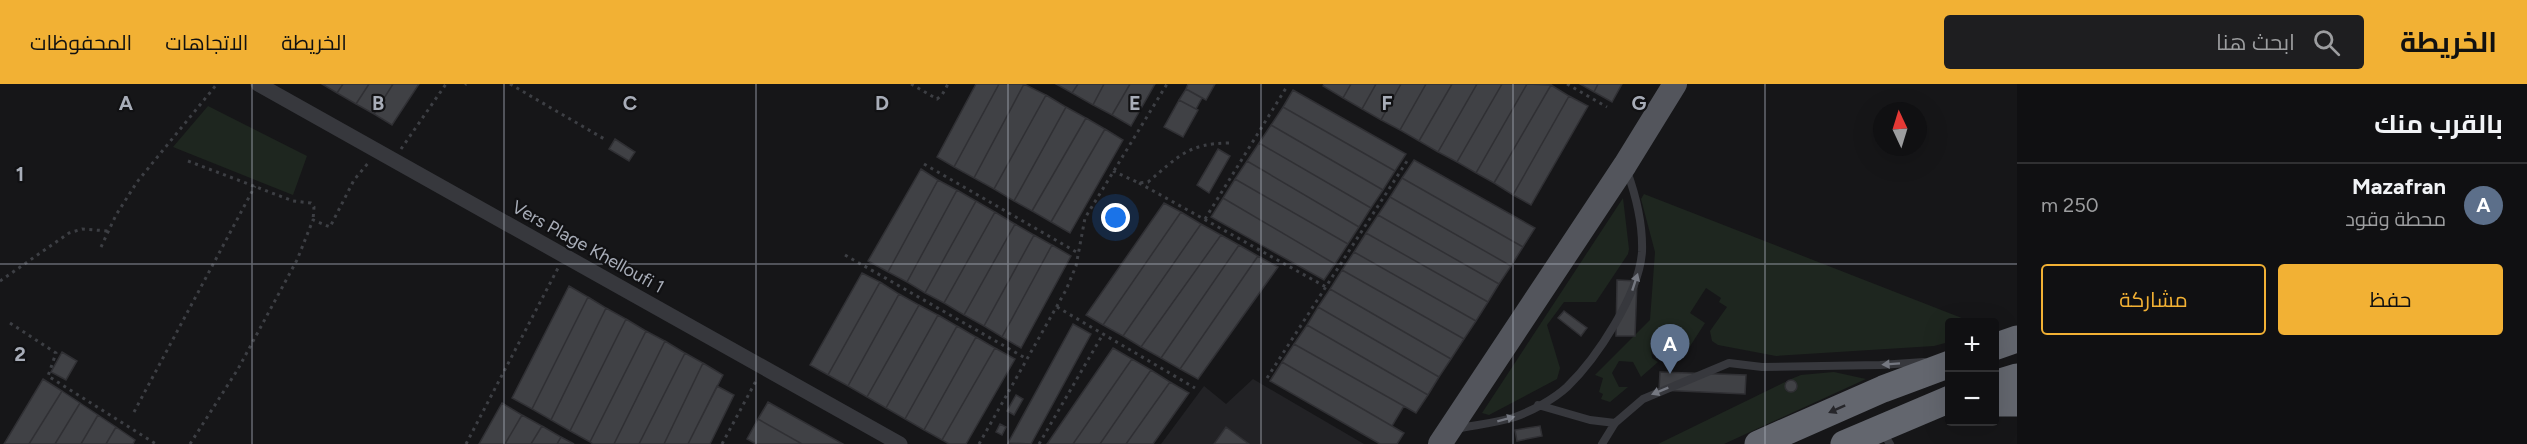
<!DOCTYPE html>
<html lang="ar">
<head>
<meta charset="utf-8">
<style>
	body { margin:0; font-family:Figtree,Cairo,sans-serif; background:#1e1e20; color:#f1f3f6; direction:rtl }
	.controls { position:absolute; right:18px; bottom:18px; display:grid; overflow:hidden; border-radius:6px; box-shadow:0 6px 24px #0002 }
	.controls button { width:54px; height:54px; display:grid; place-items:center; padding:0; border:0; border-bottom:2px solid #303032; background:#101012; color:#f1f3f6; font:30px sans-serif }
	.compass { position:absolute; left:1873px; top:18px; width:54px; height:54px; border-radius:50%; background:#101012; box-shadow:0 6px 24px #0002; rotate:356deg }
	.you { position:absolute; left:1116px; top:134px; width:21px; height:21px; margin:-15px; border:4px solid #fff; border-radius:50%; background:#1a73e8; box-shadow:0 0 0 9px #1a73e833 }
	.badge { display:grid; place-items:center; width:39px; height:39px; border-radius:50%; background:#f2b134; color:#fff; font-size:20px; font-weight:700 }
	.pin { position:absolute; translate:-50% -50px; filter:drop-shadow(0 2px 3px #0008) }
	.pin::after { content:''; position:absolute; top:32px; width:21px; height:18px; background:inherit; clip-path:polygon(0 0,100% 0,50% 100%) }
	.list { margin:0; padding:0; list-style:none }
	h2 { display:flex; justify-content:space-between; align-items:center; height:78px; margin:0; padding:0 24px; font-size:26px }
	h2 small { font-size:20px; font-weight:400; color:#9c9d9f }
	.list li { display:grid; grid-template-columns:39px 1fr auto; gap:18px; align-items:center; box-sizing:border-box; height:84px; padding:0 24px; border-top:2px solid #303032 }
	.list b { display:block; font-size:22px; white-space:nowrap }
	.list p { margin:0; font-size:20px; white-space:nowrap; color:#9c9d9f }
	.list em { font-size:20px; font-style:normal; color:#9c9d9f }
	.actions { display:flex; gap:12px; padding:18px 24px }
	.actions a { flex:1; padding:14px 0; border:2px solid #f2b134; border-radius:6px; text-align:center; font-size:21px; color:#f2b134 }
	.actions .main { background:#f2b134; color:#111 }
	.icon { flex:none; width:33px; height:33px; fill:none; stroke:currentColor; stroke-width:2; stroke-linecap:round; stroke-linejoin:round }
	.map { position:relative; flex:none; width:2017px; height:360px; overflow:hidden; direction:ltr }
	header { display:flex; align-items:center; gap:36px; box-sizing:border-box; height:84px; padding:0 30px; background:#f2b134; color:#111 }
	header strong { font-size:28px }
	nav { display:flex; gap:33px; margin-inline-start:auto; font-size:21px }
	.search { width:420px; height:54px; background:#1e1e20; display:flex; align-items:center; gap:15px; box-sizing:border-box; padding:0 21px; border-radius:6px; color:#9c9d9f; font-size:22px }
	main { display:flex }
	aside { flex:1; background:#101012 }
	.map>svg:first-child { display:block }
	.built { fill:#222225 }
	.green { fill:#1e261f }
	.building { fill:#404145; stroke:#303034; stroke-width:1.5 }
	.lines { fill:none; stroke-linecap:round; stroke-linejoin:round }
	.path { stroke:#3d3f44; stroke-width:3; stroke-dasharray:3 4.5; stroke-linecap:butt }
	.lane { stroke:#37383d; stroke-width:8 }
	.street { stroke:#37383d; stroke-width:15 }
	.primary { stroke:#53555c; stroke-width:24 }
	.highway { stroke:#63666e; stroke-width:27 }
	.oneway { fill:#757881 }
	.oneway2 { fill:#26262a }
	.grid { fill:none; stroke:#a8adb8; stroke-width:1.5; stroke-opacity:0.55 }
	.labels { text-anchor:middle; stroke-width:4.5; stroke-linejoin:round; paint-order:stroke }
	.street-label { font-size:18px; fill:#a8adb8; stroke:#111113 }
	.grid-label { font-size:20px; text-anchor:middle; font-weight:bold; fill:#a8adb8; stroke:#111113; stroke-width:4.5; stroke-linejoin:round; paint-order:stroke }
</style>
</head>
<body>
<header>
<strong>الخريطة</strong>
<div class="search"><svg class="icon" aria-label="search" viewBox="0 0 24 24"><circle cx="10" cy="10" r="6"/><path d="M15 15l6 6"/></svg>ابحث هنا</div>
<nav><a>الخريطة</a><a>الاتجاهات</a><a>المحفوظات</a></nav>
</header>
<main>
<aside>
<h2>بالقرب منك<small></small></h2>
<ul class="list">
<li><span class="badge" style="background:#5c6f8a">A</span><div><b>Mazafran</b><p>محطة وقود</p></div><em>250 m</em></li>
</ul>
<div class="actions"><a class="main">حفظ</a><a>مشاركة</a></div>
</aside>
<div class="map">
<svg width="2017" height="360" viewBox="0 0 2017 360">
	<rect width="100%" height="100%" fill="#161618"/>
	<path class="built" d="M1253,295L1364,360H1161L1204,302L1226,320Z"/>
	<path class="green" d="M208,22L307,72L293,111L173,63Z
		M1644,110L1972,238H1950L1949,258L1934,262L1776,272L1718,261L1712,257L1710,247L1727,223L1719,218L1721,214L1706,204L1690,229L1705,239L1685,270L1679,267L1678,257L1665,248L1650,255L1652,274L1658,278L1641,293L1633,278L1619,277L1612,289L1619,303H1628L1610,318L1601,315L1603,310L1599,308L1603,294L1595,291L1650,236L1655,168L1641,115Z
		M1623,114L1629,165L1628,170L1596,218H1564L1547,241L1560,284L1557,295L1489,331L1482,329Z
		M1834,288L1866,295L1724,360H1658L1785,298V305L1793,307L1797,300L1791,295L1801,291Z"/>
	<path class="building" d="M322,0H343L337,9Z
		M343,0H369L356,20L337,9Z
		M369,0H393L374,30L356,20Z
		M393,0H419L392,41L374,30Z
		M976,0H999L954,83L937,73Z
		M999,0H1024L974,94L954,83Z
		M1024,0L1046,11L994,105L974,94Z
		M1056,0H1078L1072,9Z
		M1078,0H1104L1093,21L1072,9Z
		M1104,0H1130L1112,31L1093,21Z
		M1130,0H1155L1131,42L1112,31Z
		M1188,0H1215L1206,16L1186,5Z
		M1324,0H1351L1343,14L1323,2Z
		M1351,0H1376L1362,25L1343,14Z
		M1376,0H1401L1381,36L1362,25Z
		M1401,0H1426L1400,46L1381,36Z
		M1426,0H1452L1419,57L1400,46Z
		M1452,0H1477L1438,68L1419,57Z
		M1477,0H1502L1457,78L1438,68Z
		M1502,0H1527L1476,89L1457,78Z
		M1527,0L1551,1L1494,99L1476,89Z
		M1580,0H1598L1594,8Z
		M1598,0H1622L1612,18L1594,8Z
		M1551,1L1569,12L1513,111L1494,99Z
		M1186,5L1202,14L1196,25L1179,16Z
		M1293,6L1406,70L1395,87L1283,23Z
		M1046,11L1066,23L1014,117L994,105Z
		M1569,12L1588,22L1531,121L1513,111Z
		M1179,16L1198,26L1183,53L1164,43Z
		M1066,23L1086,34L1032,127L1014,117Z
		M1283,23L1395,87L1383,106L1271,41Z
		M1086,34L1105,45L1051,138L1032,127Z
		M1271,41L1383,106L1371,124L1259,59Z
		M1105,45L1123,56L1070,149L1051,138Z
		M615,55L635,68L629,77L609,65Z
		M1259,59L1371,124L1359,143L1247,77Z
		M1218,65L1230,72L1209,109L1197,101Z
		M1414,76L1535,144L1523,163L1402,94Z
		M1247,77L1359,143L1348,160L1235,95Z
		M921,85L938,96L888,188L868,177Z
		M1402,94L1523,163L1511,182L1390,113Z
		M1235,95L1348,160L1335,180L1223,114Z
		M938,96L957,106L907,198L888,188Z
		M957,106L976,117L925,209L907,198Z
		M1390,113L1511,182L1499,200L1378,131Z
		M1223,114L1335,180L1324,196L1211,133Z
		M976,117L995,128L944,219L925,209Z
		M1164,119L1181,128L1103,241L1086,231Z
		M995,128L1015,140L964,231L944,219Z
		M1181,128L1201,140L1123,252L1103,241Z
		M1378,131L1499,200L1488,218L1366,149Z
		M1015,140L1034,151L984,242L964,231Z
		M1201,140L1221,151L1141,263L1123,252Z
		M1366,149L1488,218L1476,237L1354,168Z
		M1034,151L1052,161L1002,253L984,242Z
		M1221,151L1239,161L1161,274L1141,263Z
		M1052,161L1071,172L1021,264L1002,253Z
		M1239,161L1258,172L1180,285L1161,274Z
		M1354,168L1476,237L1464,255L1342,186Z
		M1258,172L1278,183L1198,295L1180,285Z
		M1342,186L1464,255L1451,275L1330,205Z
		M862,189L880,198L828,291L810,281Z
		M1617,196L1637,197L1635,252H1616Z
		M880,198L899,210L848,302L828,291Z
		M569,202L588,213L532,325L512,314Z
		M1330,205L1451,275L1439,293L1318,223Z
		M899,210L919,221L867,313L848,302Z
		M588,213L606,224L551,336L532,325Z
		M919,221L938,231L886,324L867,313Z
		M1318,223L1439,293L1428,311L1307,241Z
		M606,224L626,235L570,347L551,336Z
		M1564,227L1587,244L1581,252L1558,234Z
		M938,231L957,242L905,335L886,324Z
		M626,235L646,247L590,358L570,347Z
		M1073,240L1091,250L1031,360L1008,359Z
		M1307,241L1428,311L1416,329L1294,260Z
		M957,242L976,253L924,346L905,335Z
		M646,247L665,257L614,360H593L590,358Z
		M1665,250L1676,259V270L1665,277L1653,269V256Z
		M976,253L995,264L942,356L924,346Z
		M665,257L685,269L639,360H614Z
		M1294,260L1404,322L1392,342L1282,278Z
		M995,264L1015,275L966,360H949L942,356Z
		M1113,264L1132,275L1073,360H1047Z
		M62,268L77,277L66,296L51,288Z
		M685,269L703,279L664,360H639Z
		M1132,275L1151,286L1100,360H1073Z
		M1282,278L1404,349L1397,360H1380L1270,297Z
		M703,279L723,291L688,360H664Z
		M1151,286L1170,298L1126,360H1100Z
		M1660,288L1746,291L1745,310L1659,306Z
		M43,295L62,307L29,360H4Z
		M1785 302a6 6 0 1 1 12 0a6 6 0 1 1-12 0Z
		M1170,298L1189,309L1153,360H1126Z
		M717,302L734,311L710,360H688Z
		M62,307L80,319L55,360H29Z
		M1016,311L1023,315L1014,331L1007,327Z
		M768,318L843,360H802L758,335Z
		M80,319L98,331L81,360H55Z
		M502,319L522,331L505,360H479Z
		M98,331L116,343L106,360H81Z
		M522,331L542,342L531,360H505Z
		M758,335L802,360H756L747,355Z
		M1000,340L1006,343L1002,351L996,348Z
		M542,342L561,353L557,360H531Z
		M1540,342L1542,352L1517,357L1515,346Z
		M116,343L135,356L133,360H106Z
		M1226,343L1249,360H1214Z
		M561,353L574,360H557Z"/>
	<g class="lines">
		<path class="path" d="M510,0L606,56
			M911,0L937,15L942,11L948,0
			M1567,0L1607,23
			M465,1L466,0
			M401,65L446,0
			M188,77L293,117L311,119L314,123L313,136
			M924,80L1078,169
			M1113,87L1139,99L1148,98C1178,73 1188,59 1230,59
			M1139,99L1326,203
			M1205,135L1286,4
			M101,163L116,131L137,98L217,0
			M845,171L1027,275
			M0,197L69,149L82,145L108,147
			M1057,223L1195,304
			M10,239L56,269L48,292L156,360
			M1267,294L1409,74
			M134,328L255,102
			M190,360L238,285L297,176L313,136L330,143L354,96L369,78
			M466,360L558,184
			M722,360L757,295
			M979,360L1066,206L1076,182L1085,134L1167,0
			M1039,360L1103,250"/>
		<path class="lane" d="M1538,321L1590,336L1615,339
			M1456,345C1475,341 1496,339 1515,333C1532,327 1554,315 1567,303C1597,274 1639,210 1642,168C1643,141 1636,112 1627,87
			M1882,347L1890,360
			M1602,360L1615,339L1643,315L1729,279L1762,283L1880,281L1924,278"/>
		<path class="street" d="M258,0L900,360"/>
		<path class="primary" d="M1440,360L1625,81L1675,0"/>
		<path class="highway" d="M1994,263L2017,255
			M1994,300L2017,293
			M1994,319H2017
			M1758,360L1883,305L1950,280
			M1844,360L1950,315"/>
	</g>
	<defs><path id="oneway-solid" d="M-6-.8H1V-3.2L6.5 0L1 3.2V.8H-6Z" transform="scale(1.5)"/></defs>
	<g class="oneway">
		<use href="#oneway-solid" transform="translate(1635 198) rotate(-72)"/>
		<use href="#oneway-solid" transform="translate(1891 280) rotate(176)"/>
		<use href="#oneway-solid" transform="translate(1660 307) rotate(158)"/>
		<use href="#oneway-solid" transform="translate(1506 335) rotate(-15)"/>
	</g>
	<use class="oneway2" href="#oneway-solid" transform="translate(1837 325) rotate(156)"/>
	<path class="grid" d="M252,0V360M504,0V360M756,0V360M1008,0V360M1261,0V360M1513,0V360M1765,0V360M0,180H2017"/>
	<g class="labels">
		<g class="street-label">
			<text transform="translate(588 163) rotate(29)" y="6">Vers Plage Khelloufi 1</text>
		</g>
	</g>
	<g class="grid-label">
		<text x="126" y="26">A</text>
		<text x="378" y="26">B</text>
		<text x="630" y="26">C</text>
		<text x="882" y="26">D</text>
		<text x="1135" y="26">E</text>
		<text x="1387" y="26">F</text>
		<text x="1639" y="26">G</text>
		<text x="20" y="97">1</text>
		<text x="20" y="277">2</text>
	</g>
</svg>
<div class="controls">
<button>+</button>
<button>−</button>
</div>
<svg class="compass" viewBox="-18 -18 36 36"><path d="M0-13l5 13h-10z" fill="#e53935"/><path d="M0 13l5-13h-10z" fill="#9c9d9f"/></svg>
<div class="you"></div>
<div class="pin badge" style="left:1670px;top:290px;background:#5c6f8a">A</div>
</div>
</main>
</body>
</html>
